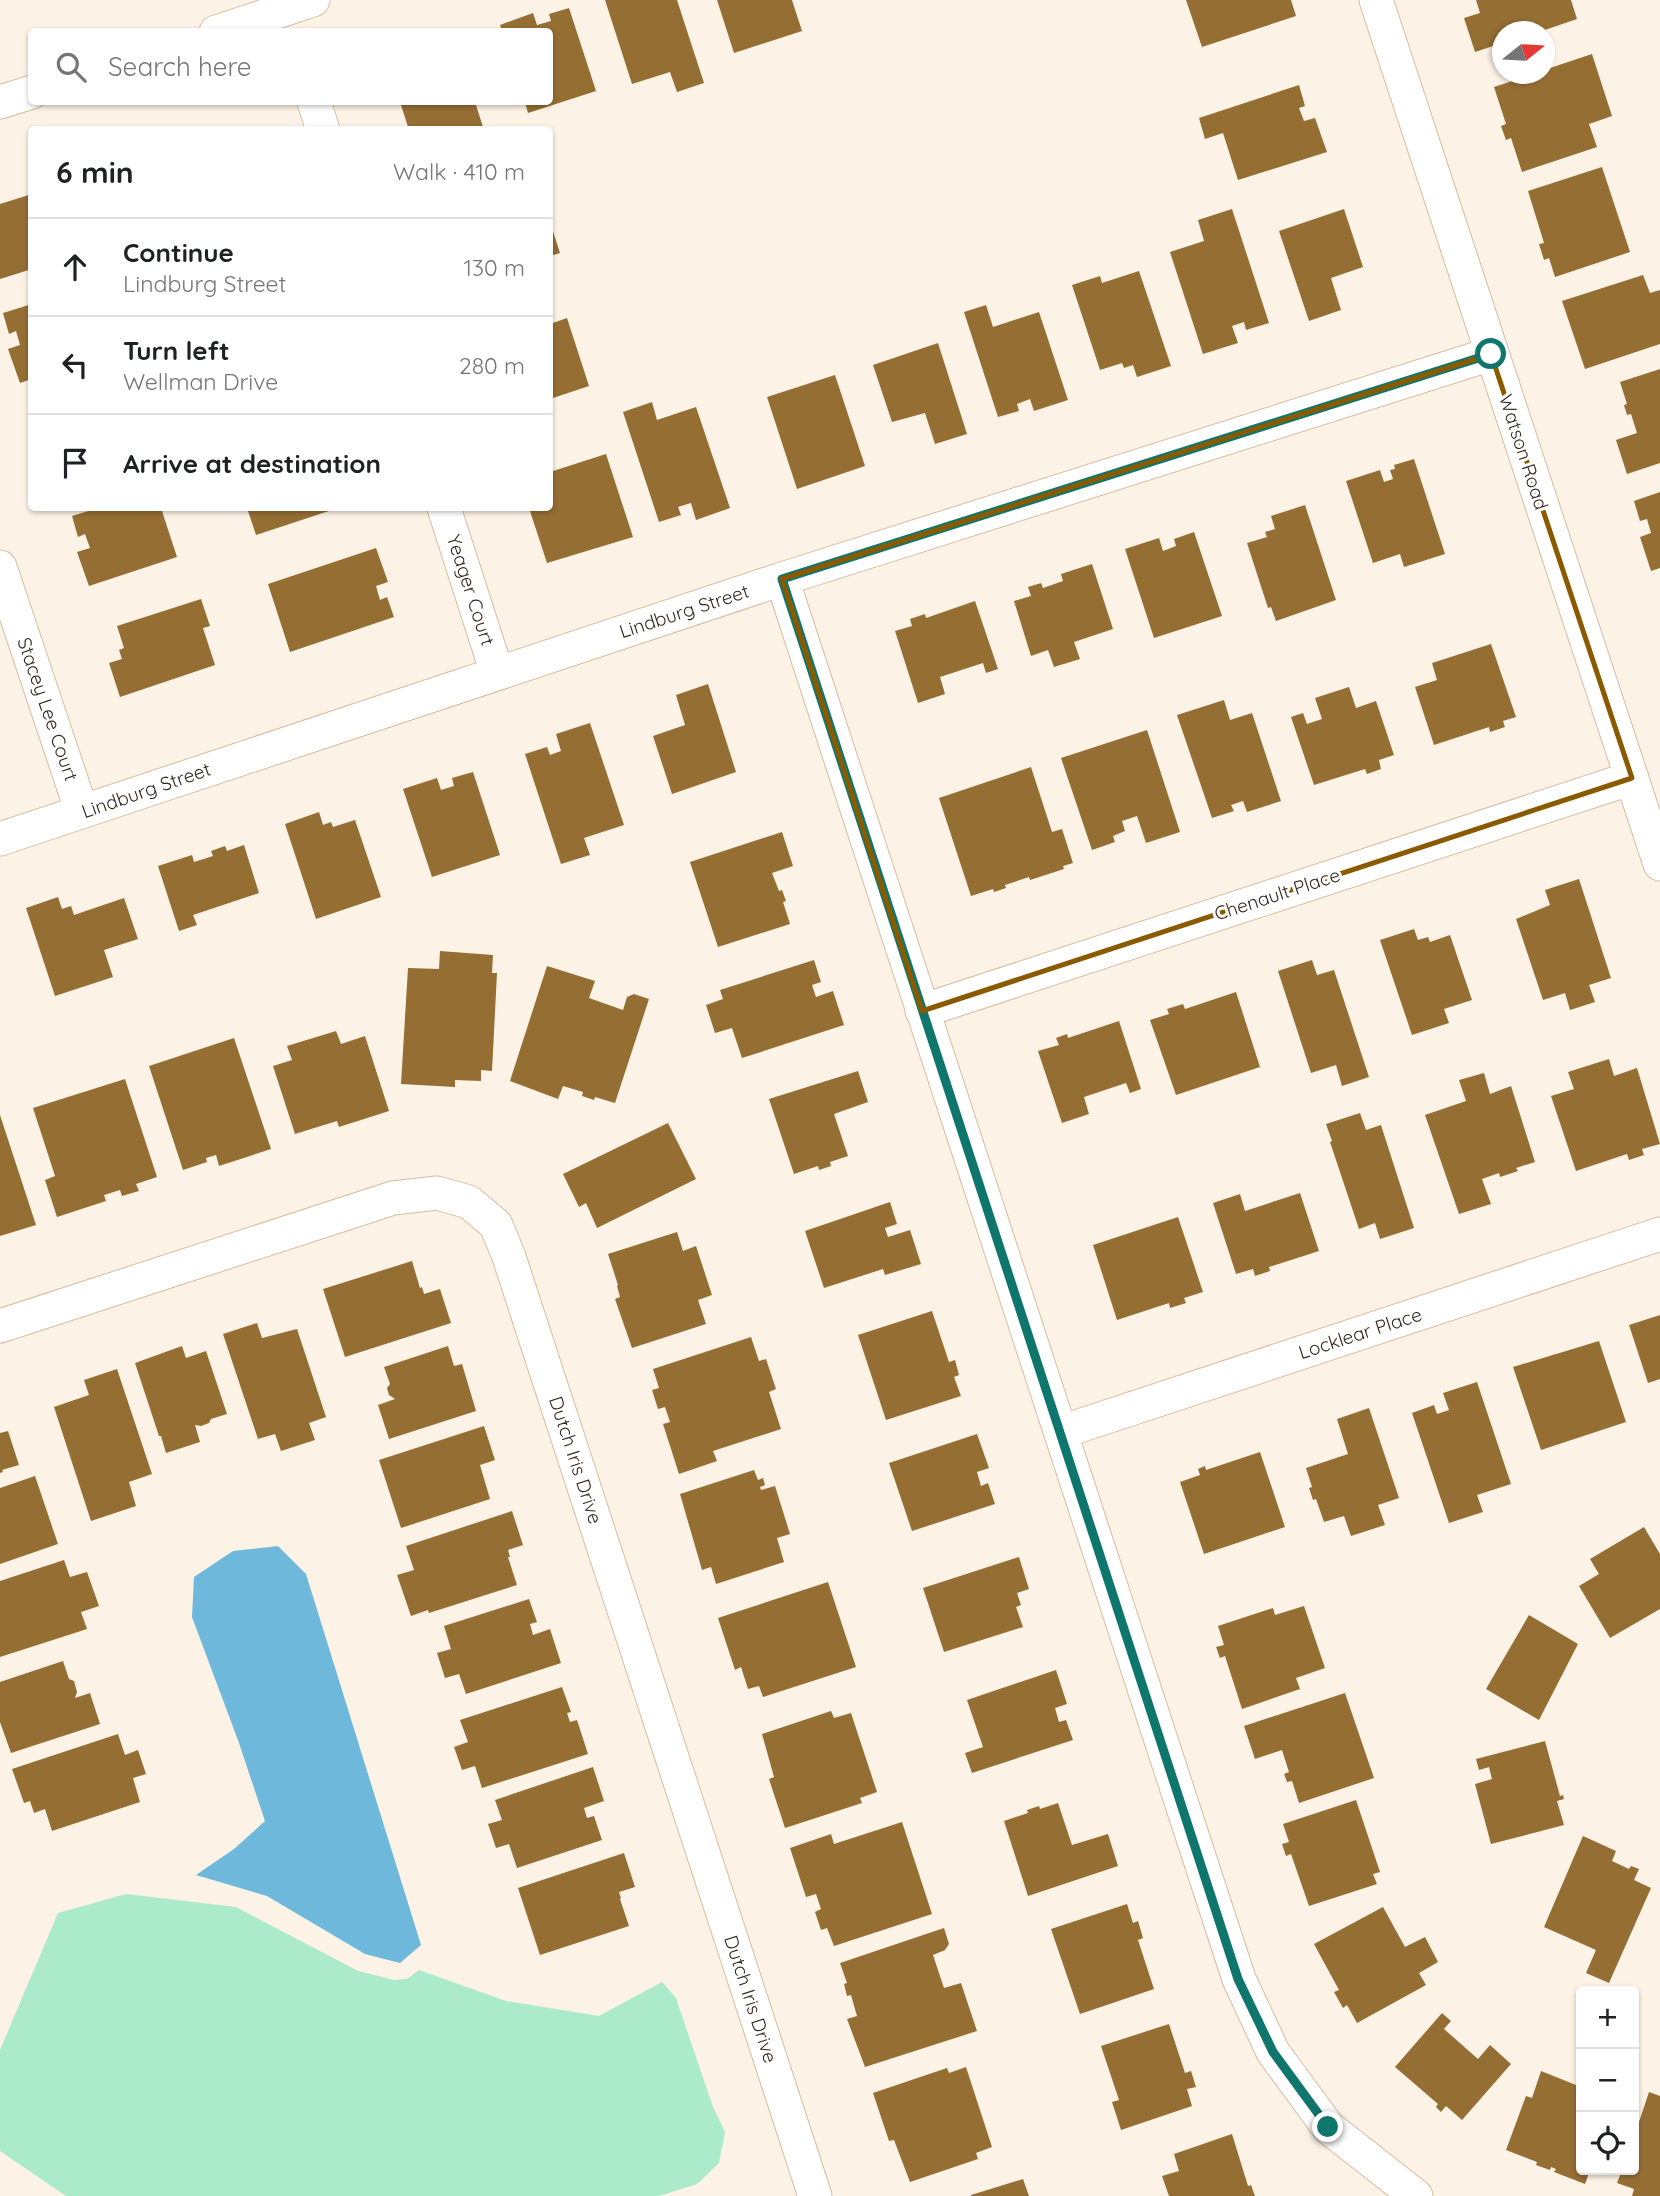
<!DOCTYPE html>
<html lang="en">
<head>
<meta charset="utf-8">
<style>
	body { margin:0; font-family:Quicksand,sans-serif; background:#f6f6f6; color:#202124 }
	.controls { position:absolute; right:21px; bottom:21px; display:grid; overflow:hidden; border-radius:7px; box-shadow:0 2px 5px #0004 }
	.controls button { width:63px; height:63px; display:grid; place-items:center; padding:0; border:0; border-bottom:2px solid #e0e0e0; background:#fff; color:#202124; font:35px sans-serif }
	.compass { position:absolute; left:1492px; top:21px; width:63px; height:63px; border-radius:50%; background:#fff; box-shadow:0 2px 5px #0004; rotate:72deg }
	.stop { position:absolute; width:21px; height:21px; margin:-16px; border:5px solid #0f766e; border-radius:50%; background:#fff }
	.stop.end { background:#0f766e; border-color:#fff; box-shadow:0 2px 7px #0008 }
	.list { margin:0; padding:0; list-style:none }
	h2 { display:flex; justify-content:space-between; align-items:center; height:91px; margin:0; padding:0 28px; font-size:30px }
	h2 small { font-size:23px; font-weight:400; color:#757577 }
	.list li { display:grid; grid-template-columns:46px 1fr auto; gap:21px; align-items:center; box-sizing:border-box; height:98px; padding:0 28px; border-top:2px solid #e0e0e0 }
	.list b { display:block; font-size:26px; white-space:nowrap }
	.list p { margin:0; font-size:23px; white-space:nowrap; color:#757577 }
	.list em { font-size:23px; font-style:normal; color:#757577 }
	.icon { flex:none; width:38px; height:38px; fill:none; stroke:currentColor; stroke-width:2; stroke-linecap:round; stroke-linejoin:round }
	.map { position:relative; flex:none; width:1660px; height:2196px; overflow:hidden }
	.search { position:absolute; background:#fff; box-shadow:0 2px 5px #0004; left:28px; top:28px; width:525px; height:77px; display:flex; align-items:center; gap:18px; box-sizing:border-box; padding:0 24px; border-radius:7px; color:#757577; font-size:26px }
	.panel { position:absolute; background:#fff; box-shadow:0 2px 5px #0004; left:28px; top:126px; width:525px; height:385px; border-radius:7px }
	.map>svg:first-child { display:block }
	.green { fill:#abeacb }
	.water { fill:#6db8db }
	.building { fill:#956e34 }
	.lines { fill:none; stroke-linecap:round; stroke-linejoin:round }
	.minor-casing { stroke:#d6bda0; stroke-width:35 }
	.minor { stroke:#fff; stroke-width:33 }
	.route { stroke:#0f766e; stroke-width:9 }
	.marked { fill:none; stroke:#8a5a00; stroke-width:5; stroke-linejoin:round }
	.labels { text-anchor:middle; stroke-width:6; stroke-linejoin:round; paint-order:stroke }
	.street-label { font-size:19px; fill:#33291e; stroke:#fff }
</style>
</head>
<body>
<div class="map">
<svg width="1660" height="2196" viewBox="0 0 1660 2196">
	<rect width="100%" height="100%" fill="#fcf2e6"/>
	<path class="green" d="M126,1894L236,1907L358,1971L394,1980L407,1979L419,1970L506,2001L599,2016L662,1982L676,1998L713,2107L725,2132L719,2163L697,2184L659,2196H66L0,2151V2050L58,1913Z"/>
	<path class="water" d="M278,1546L306,1574L421,1945L400,1963L365,1954L267,1896L196,1875L234,1849L265,1821L239,1743L192,1617L194,1577L233,1551Z"/>
	<path class="building" d="M605,0H677L704,83L677,92L670,72L632,84Z
		M717,0H792L802,31L734,53Z
		M1186,0H1291L1296,16L1202,47Z
		M1476,0H1571L1577,19L1539,32H1502V43L1475,52L1464,18L1480,13Z
		M569,8L596,91L528,113L525,102H550V32H502L500,25L533,13L537,25L551,21L549,14Z
		M1592,54L1612,116L1589,124L1597,147L1522,172L1511,138L1506,140L1501,126L1506,124L1494,87L1534,74H1544V70Z
		M1299,85L1305,106L1299,108L1304,121L1315,118L1327,152L1238,180L1223,133L1205,139L1199,118Z
		M400,102H475L484,130H409Z
		M1602,167L1630,252L1555,277L1549,258L1544,260L1539,244L1544,243L1528,191Z
		M32,194V269L0,279V204Z
		M1232,209L1269,323L1246,330L1244,322L1232,326L1238,343L1203,354L1170,252L1204,241L1198,220Z
		M1344,209L1363,267L1331,278L1341,310L1309,321L1279,231Z
		M550,222L560,253L550,256Z
		M1139,271L1171,366L1137,377L1133,365L1124,368L1122,363L1100,370L1072,285L1100,276L1102,283Z
		M1643,275L1650,293L1660,290V344L1585,369L1562,301Z
		M32,304V379L20,383L8,349L20,345L16,331L9,334L3,313Z
		M986,305L993,327L1039,312L1068,400L1034,411L1030,399L1017,404L1019,411L998,417L964,312Z
		M567,318L589,386L550,399V324Z
		M938,343L967,434L935,444L925,413L892,422L873,365Z
		M1660,369V463L1627,474L1616,440L1637,433L1631,414L1627,415L1624,405L1627,404L1620,382Z
		M835,375L865,466L797,489L767,397Z
		M652,402L657,420L696,407L730,508L696,520L691,503L678,507L681,515L659,522L623,412Z
		M606,454L633,537L547,563L529,508H550V472Z
		M1414,459L1445,554L1404,567L1400,554L1373,563L1346,481L1380,470L1384,482L1393,479L1390,470L1395,469L1394,465Z
		M1660,492V568L1651,571L1640,537L1651,533L1647,519L1640,521L1634,501Z
		M1305,505L1336,600L1276,621L1271,607L1268,608L1247,543L1267,537L1265,532L1275,529L1271,516Z
		M98,508H161L177,557L89,586L77,552L90,548L85,534L78,537L72,516Z
		M247,508H338L256,535Z
		M1194,532L1222,616L1154,638L1125,549L1159,538L1163,551L1176,546L1174,539Z
		M376,548L388,582L376,586L380,600L387,597L394,617L290,652L268,584Z
		M1092,564L1113,629L1074,642L1080,659L1054,667L1048,650L1031,656L1014,601L1031,596L1028,587L1041,583L1043,588L1063,581L1061,574Z
		M201,599L210,626L203,628L215,665L120,697L109,663L122,659L119,650L124,648L117,626Z
		M975,601L998,669L986,673L983,663L940,677L945,694L918,703L895,631L912,626L910,619L925,614L926,618Z
		M1491,644L1516,717L1503,721L1505,727L1490,732L1489,727L1434,745L1415,687L1437,680L1432,663Z
		M708,684L736,772L672,794L653,736L685,725L676,695Z
		M1349,687L1356,708L1376,701L1394,755L1379,760L1381,769L1367,774L1365,769L1314,785L1291,717L1303,713L1307,724L1322,719L1315,698Z
		M1224,700L1230,720L1252,713L1281,801L1247,812L1243,801L1231,805L1234,811L1212,818L1177,715Z
		M590,723L624,825L584,838L590,855L561,864L525,754L547,747L550,755L561,751L556,734Z
		M1147,730L1180,832L1146,843L1137,816L1122,821L1125,831L1113,836L1115,842L1092,850L1061,758Z
		M1031,767L1052,832L1062,829L1073,863L1063,866L1064,869L1030,880L1029,877L1005,885L1006,888L994,892L993,889L971,896L939,798Z
		M473,772L500,855L432,877L403,789L437,778L441,790L454,786L452,778Z
		M319,812L323,825L331,822L333,827L355,820L381,897L316,919L285,824Z
		M782,832L793,866L772,873L779,891L782,890L786,901L783,902L790,924L718,947L690,862Z
		M244,845L259,893L193,915L197,925L179,931L158,866L192,855L194,862L213,856L211,851L225,846L227,851Z
		M1579,879L1611,978L1589,985L1595,1002L1570,1010L1565,993L1543,1000L1516,919L1550,905L1545,890Z
		M58,897L62,909L71,906L74,915L124,898L138,939L104,950L113,977L55,996L26,908Z
		M1414,929L1418,940L1428,937L1430,942L1450,935L1472,1000L1444,1009L1449,1023L1412,1035L1380,940Z
		M440,951L493,955L492,973H497L492,1071L481,1070V1081L455,1080V1087L401,1084L408,968L439,969Z
		M814,960L821,982L812,985L816,997L833,991L844,1025L742,1058L732,1028L715,1033L706,1005L723,999L720,990Z
		M1312,960L1317,975L1334,970L1369,1077L1342,1086L1336,1065L1311,1073L1278,971Z
		M547,966L595,981L589,998L623,1010L627,997L634,994L649,999L615,1103L595,1097L594,1100L582,1096L583,1092L563,1086L558,1099L510,1081Z
		M1236,992L1260,1067L1176,1095L1150,1020L1169,1014L1167,1009L1183,1004L1185,1009Z
		M1119,1021L1141,1089L1130,1093L1126,1083L1084,1097L1089,1114L1062,1123L1038,1051L1059,1045L1056,1038L1067,1034L1068,1038Z
		M336,1031L341,1044L365,1036L389,1111L339,1127L337,1121L295,1134L273,1066L292,1060L287,1046Z
		M234,1038L271,1149L219,1166L216,1155L206,1158L207,1162L183,1170L149,1066Z
		M1609,1059L1614,1076L1637,1068L1660,1144L1642,1149L1644,1155L1629,1160L1627,1154L1576,1171L1551,1096L1574,1089L1568,1072Z
		M858,1071L868,1102L834,1114L848,1156L830,1162L831,1166L819,1170L818,1166L794,1174L769,1099Z
		M1484,1073L1490,1094L1511,1086L1535,1162L1516,1168L1518,1171L1500,1177L1499,1173L1482,1179L1491,1204L1459,1214L1425,1115L1466,1101L1459,1080Z
		M125,1079L157,1177L136,1184L139,1191L122,1196L120,1190L104,1195L106,1201L57,1217L45,1180L55,1176L33,1108Z
		M1360,1113L1366,1130L1381,1125L1414,1228L1380,1239L1375,1223L1359,1229L1330,1142L1332,1141L1326,1124Z
		M0,1115L36,1225L0,1236Z
		M668,1123L696,1179L597,1228L586,1203L579,1207L563,1174Z
		M1300,1193L1319,1251L1269,1267L1270,1271L1255,1276L1253,1269L1236,1274L1213,1203L1240,1194L1245,1211Z
		M890,1202L897,1224L885,1228L888,1237L910,1230L921,1264L885,1275L883,1269L824,1288L805,1231Z
		M1178,1217L1203,1292L1184,1298L1186,1303L1170,1308L1169,1303L1117,1320L1093,1245Z
		M677,1232L683,1251L696,1246L712,1295L698,1300L706,1324L632,1348L615,1299L620,1297L617,1286L618,1285L608,1254Z
		M412,1261L420,1288L422,1287L424,1294L440,1289L451,1323L345,1357L323,1289Z
		M932,1311L949,1362L955,1360L959,1375L954,1377L961,1396L886,1420L858,1335Z
		M1660,1315V1379L1648,1383L1629,1325Z
		M257,1323L262,1338L297,1329L326,1417L309,1423L315,1440L281,1451L275,1434L258,1439L223,1334Z
		M751,1337L759,1361L766,1359L776,1389L769,1392L781,1429L713,1451L717,1461L679,1474L663,1424L670,1422L665,1407L658,1409L652,1390L659,1388L653,1369Z
		M1599,1341L1626,1422L1541,1450L1513,1367Z
		M182,1346L186,1358L206,1351L227,1414L211,1419L209,1423L201,1426L195,1425L200,1442L166,1453L161,1436H159L135,1363Z
		M448,1346L454,1366L462,1364L476,1411L389,1439L378,1405L395,1399L389,1395L387,1388L390,1384L384,1367Z
		M117,1369L152,1474L129,1482L136,1506L91,1521L54,1407L89,1395L84,1380Z
		M1477,1382L1511,1484L1477,1495L1483,1512L1449,1523L1412,1413L1434,1405L1437,1414L1449,1410L1443,1393Z
		M1369,1408L1399,1498L1378,1505L1385,1525L1351,1536L1344,1516L1324,1522L1316,1499L1313,1500L1309,1488L1312,1487L1306,1468L1348,1454L1337,1419Z
		M484,1426L495,1460L480,1465L490,1499L401,1528L379,1460Z
		M8,1431L19,1465L2,1470L3,1472L0,1473V1433Z
		M977,1434L989,1468L977,1472L981,1486L988,1483L995,1504L912,1531L889,1463Z
		M1260,1452L1285,1527L1204,1554L1180,1482L1200,1475L1198,1469L1205,1466L1206,1470Z
		M754,1470L758,1480L763,1478L765,1485L760,1487L761,1490L775,1486L790,1534L777,1538L784,1562L716,1584L711,1567L702,1570L680,1494Z
		M35,1476L58,1544L0,1564V1488Z
		M512,1511L523,1545L508,1550L510,1557H508L517,1585L429,1613L428,1610L411,1616L397,1575L414,1570L406,1546Z
		M1644,1527L1660,1554V1609L1610,1638L1579,1586L1599,1574L1590,1559Z
		M1019,1557L1029,1589L1017,1593L1021,1605L1016,1607L1023,1627L944,1652L923,1588Z
		M64,1560L70,1577L87,1572L99,1606L81,1612L87,1629L0,1657V1581Z
		M828,1582L856,1667L763,1697L759,1686L748,1689L741,1667L735,1670L718,1618Z
		M529,1599L537,1622L530,1624L533,1635L550,1629L561,1663L466,1694L459,1674L445,1678L437,1653L451,1649L444,1626Z
		M1304,1606L1325,1668L1296,1678L1300,1689L1242,1709L1225,1656L1220,1658L1216,1647L1224,1645L1218,1626L1273,1608L1275,1615Z
		M1529,1615L1578,1644L1539,1720L1486,1689Z
		M63,1661L69,1679L74,1681L77,1692L75,1698L90,1693L100,1724L11,1753L0,1722V1682Z
		M1056,1670L1067,1704L1055,1708L1059,1722L1066,1720L1073,1740L972,1773L965,1753L983,1747L967,1700Z
		M562,1687L571,1712L567,1713L570,1722L577,1720L588,1754L482,1788L475,1766L462,1770L454,1747L468,1742L460,1720Z
		M1345,1693L1374,1778L1299,1803L1292,1781L1287,1782L1284,1774L1289,1772L1282,1750L1255,1759L1244,1726Z
		M831,1711L834,1718L851,1713L877,1792L860,1798L862,1803L785,1828L769,1779L774,1777L762,1734Z
		M118,1734L125,1755L138,1750L146,1774L133,1778L140,1802L52,1831L45,1809L34,1813L30,1801L24,1803L12,1769Z
		M1545,1741L1560,1796L1563,1795L1564,1799L1557,1801L1564,1825L1491,1844L1475,1784L1492,1779L1489,1767L1479,1770L1476,1759Z
		M593,1767L604,1801L584,1808L587,1818L594,1816L602,1840L517,1868L509,1844L496,1848L488,1824L502,1820L495,1800Z
		M1356,1800L1380,1872L1373,1874L1377,1884L1309,1906L1291,1854L1286,1856L1282,1844L1289,1842L1283,1824Z
		M1058,1803L1072,1845L1108,1834L1118,1866L1028,1896L1004,1821L1028,1813L1027,1810L1039,1806L1040,1809Z
		M902,1822L932,1914L834,1946L827,1928L821,1930L815,1912L821,1909L816,1894L806,1897L790,1848L831,1834L834,1844Z
		M1583,1836L1616,1851L1612,1861L1629,1869L1631,1866L1639,1869L1634,1880L1651,1888L1609,1983L1586,1973L1596,1950L1544,1927Z
		M624,1853L635,1887L619,1892L621,1898L620,1899L629,1926L540,1955L518,1888Z
		M1127,1904L1133,1923L1138,1921L1143,1938L1138,1940L1154,1989L1080,2014L1051,1929Z
		M1383,1907L1405,1947L1425,1937L1438,1962L1419,1973L1426,1985L1357,2023L1347,2005L1343,2008L1334,1992L1339,1990L1314,1944Z
		M944,1928L949,1944L945,1950L933,1955L944,1988L961,1983L977,2031L865,2067L847,2019L857,2016L851,1995L847,1996L844,1984L847,1983L840,1963Z
		M1442,2013L1451,2021L1444,2029L1478,2059L1490,2045L1511,2064L1462,2120L1446,2106L1441,2112L1436,2107L1438,2104L1395,2067Z
		M1169,2024L1185,2073L1191,2071L1196,2087L1187,2089L1192,2106L1121,2130L1112,2102L1119,2100L1101,2046Z
		M966,2067L992,2147L976,2153L978,2159L910,2182L894,2140L889,2141L873,2093L947,2068L949,2073Z
		M1541,2071L1581,2087V2170H1590L1585,2184L1554,2172L1556,2169L1551,2167L1550,2170L1536,2165L1537,2162L1506,2150L1526,2096L1532,2098Z
		M1649,2092L1660,2096V2196H1632L1634,2189L1617,2183L1622,2170H1634V2137Z
		M1232,2134L1248,2186L1251,2185L1255,2196H1169L1162,2176L1179,2171L1174,2154Z
		M1023,2179L1029,2196H971V2195Z"/>
	<g class="lines">
		<defs>
			<path id="minor" d="M1376,0L1660,864
				M216,32L313,0
				M0,102L32,92
				M314,102L323,130
				M444,508L497,673
				M0,567L82,812
				M782,579L1239,1979L1273,2052L1328,2127L1416,2196
				M0,839L782,579L1491,354
				M922,1011L1632,778
				M0,1326L393,1198L437,1193L469,1202L496,1225L509,1257L815,2196
				M1061,1432L1660,1234"/>
		</defs>
		<use href="#minor" class="minor-casing"/>
		<use href="#minor" class="minor"/>
	</g>
	<g class="lines">
		<path class="route" d="M1328,2127L1273,2052L1238,1979L782,579L1491,354"/>
	</g>
	<path class="marked" d="M1491,354L1632,778L922,1011L782,579Z"/>
	<g class="labels">
		<g class="street-label">
			<text transform="translate(1524 452) rotate(72)" y="7">Watson Road</text>
			<text transform="translate(471 590) rotate(72)" y="7">Yeager Court</text>
			<text transform="translate(684 611) rotate(-18)" y="7">Lindburg Street</text>
			<text transform="translate(48 709) rotate(71)" y="7">Stacey Lee Court</text>
			<text transform="translate(146 790) rotate(-19)" y="7">Lindburg Street</text>
			<text transform="translate(1277 894) rotate(-18)" y="7">Chenault Place</text>
			<text transform="translate(1360 1333) rotate(-18)" y="7">Locklear Place</text>
			<text transform="translate(576 1460) rotate(72)" y="7">Dutch Iris Drive</text>
			<text transform="translate(751 1999) rotate(72)" y="7">Dutch Iris Drive</text>
		</g>
	</g>
</svg>
<div class="controls">
<button>+</button>
<button>−</button>
<button><svg class="icon" aria-label="locate" viewBox="0 0 24 24"><circle cx="12" cy="12" r="6"/><path d="M12 2v4M12 18v4M2 12h4M18 12h4"/></svg></button>
</div>
<svg class="compass" viewBox="-18 -18 36 36"><path d="M0-13l5 13h-10z" fill="#e53935"/><path d="M0 13l5-13h-10z" fill="#757577"/></svg>
<div class="stop" style="left:1491px;top:354px"></div>
<div class="stop end" style="left:1328px;top:2127px"></div>
<div class="search"><svg class="icon" aria-label="search" viewBox="0 0 24 24"><circle cx="10" cy="10" r="6"/><path d="M15 15l6 6"/></svg>Search here</div>
<section class="panel">
<h2>6 min<small>Walk · 410 m</small></h2>
<ul class="list">
<li><svg class="icon" aria-label="ahead" viewBox="0 0 24 24"><path d="M12 20V5M6 11l6-6 6 6"/></svg><div><b>Continue</b><p>Lindburg Street</p></div><em>130 m</em></li>
<li><svg class="icon" aria-label="left" viewBox="0 0 24 24"><path d="M17 20v-9H6M10 6l-5 5 5 5"/></svg><div><b>Turn left</b><p>Wellman Drive</p></div><em>280 m</em></li>
<li><svg class="icon" aria-label="arrive" viewBox="0 0 24 24"><path d="M6 21V4h12l-3 4 3 4H6"/></svg><div><b>Arrive at destination</b></div></li>
</ul>
</section>
</div>
</body>
</html>
